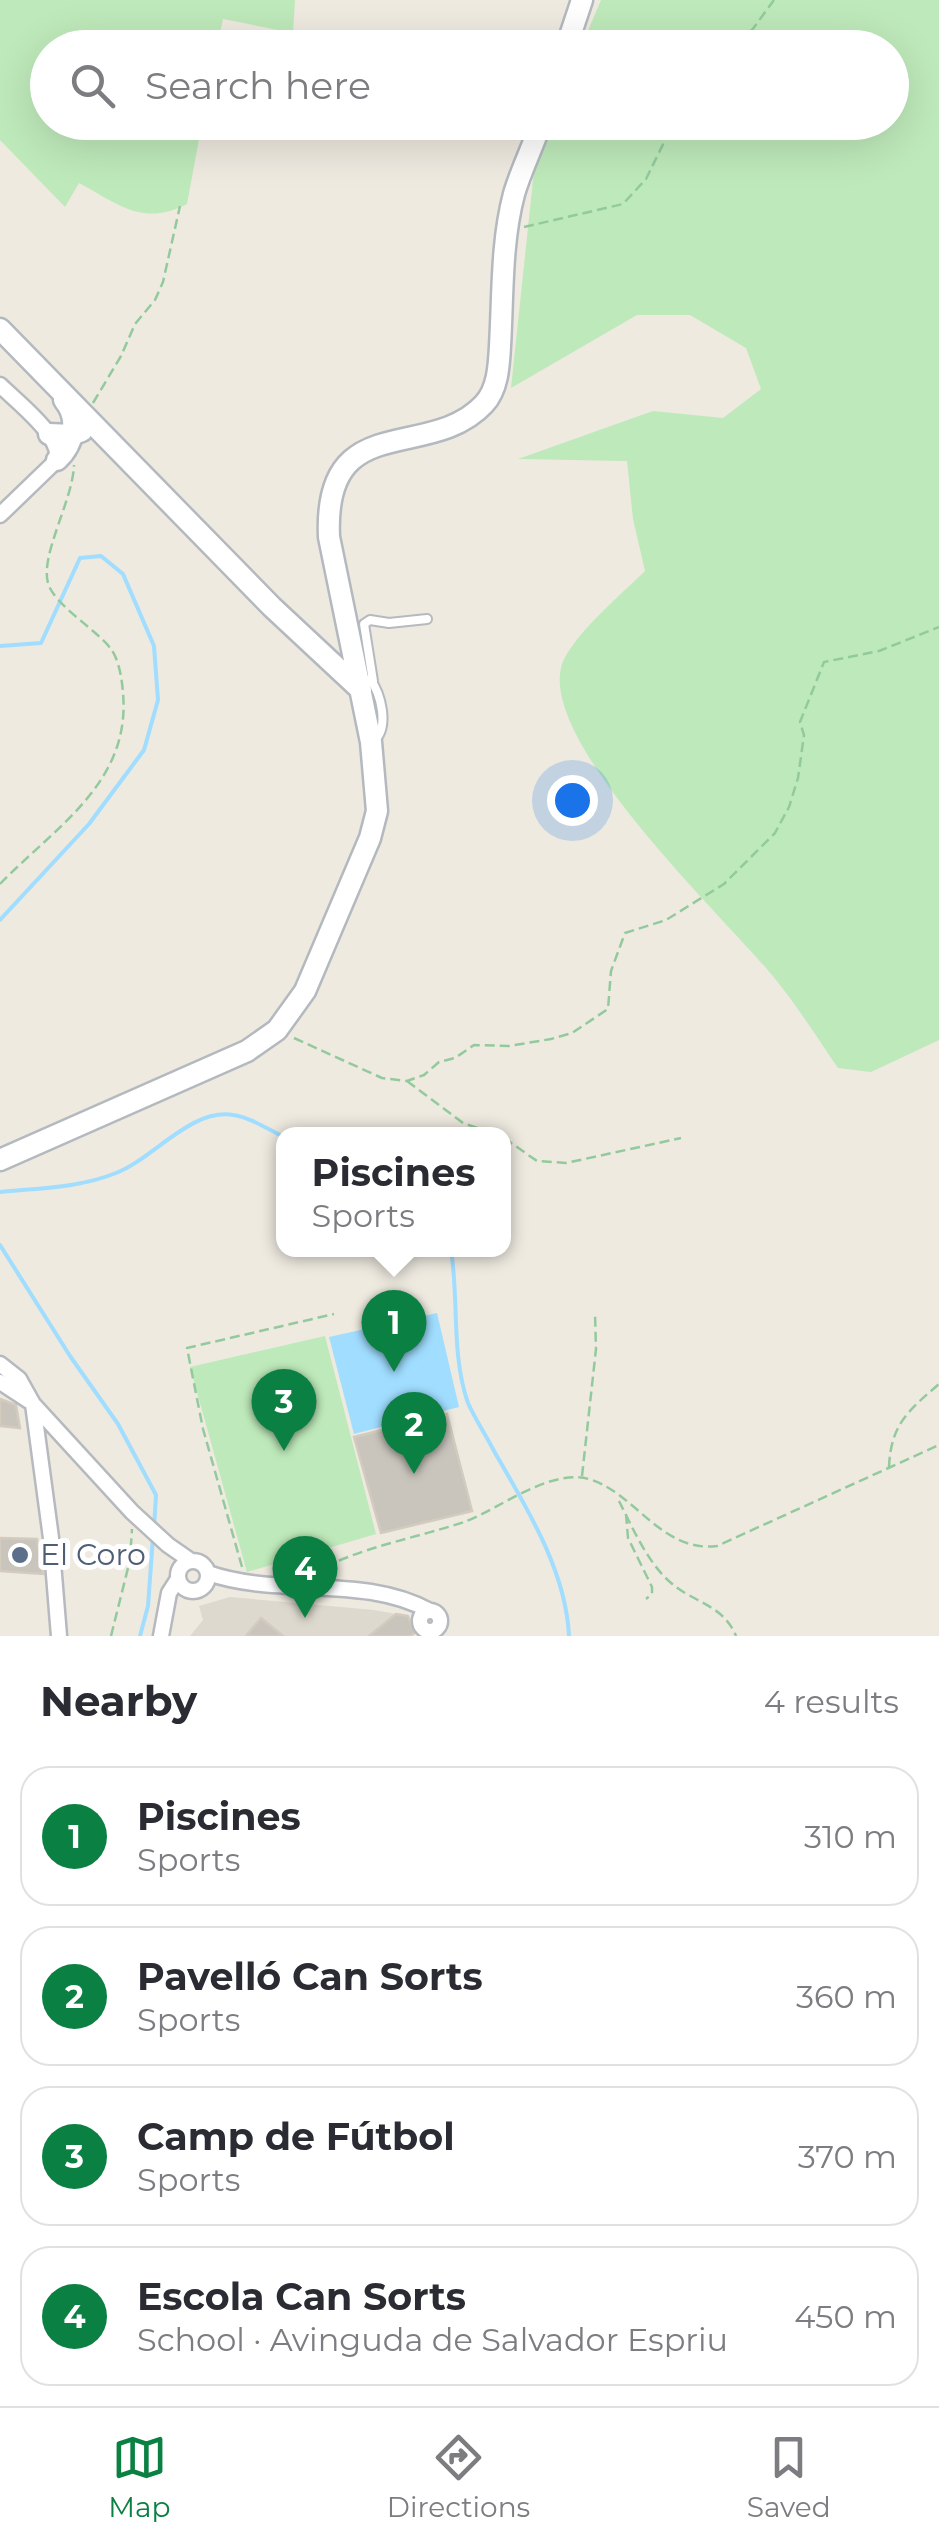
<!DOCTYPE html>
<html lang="en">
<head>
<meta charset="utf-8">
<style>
	body { margin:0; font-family:Montserrat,sans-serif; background:#f7f7f7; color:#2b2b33 }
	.you { position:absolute; left:572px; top:800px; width:35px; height:35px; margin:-25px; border:8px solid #fff; border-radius:50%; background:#1a73e8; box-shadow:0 0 0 15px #1a73e833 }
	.badge { display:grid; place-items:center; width:65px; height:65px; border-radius:50%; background:#0b8043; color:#fff; font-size:32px; font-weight:700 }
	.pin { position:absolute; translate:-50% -82px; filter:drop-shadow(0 2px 5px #0008) }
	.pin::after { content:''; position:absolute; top:52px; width:35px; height:30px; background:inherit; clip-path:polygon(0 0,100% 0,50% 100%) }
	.popup { position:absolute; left:276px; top:1127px; width:235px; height:130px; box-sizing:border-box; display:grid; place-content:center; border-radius:20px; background:#fff; filter:drop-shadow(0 2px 8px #0005); font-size:32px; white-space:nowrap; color:#7c7c81 }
	.popup b { font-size:38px; color:#2b2b33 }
	.popup::after { content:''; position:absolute; left:50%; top:100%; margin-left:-20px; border:20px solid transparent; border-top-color:#fff }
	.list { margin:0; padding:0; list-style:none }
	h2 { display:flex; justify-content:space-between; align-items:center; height:130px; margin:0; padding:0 40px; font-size:42px }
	h2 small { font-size:32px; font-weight:400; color:#7c7c81 }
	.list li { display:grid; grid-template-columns:65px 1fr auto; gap:30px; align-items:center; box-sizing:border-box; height:140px; margin:0 20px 20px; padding:0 20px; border:2px solid #e1e1e2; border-radius:30px }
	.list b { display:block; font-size:38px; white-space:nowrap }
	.list p { margin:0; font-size:32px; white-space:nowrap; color:#7c7c81 }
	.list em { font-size:32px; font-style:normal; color:#7c7c81 }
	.icon { flex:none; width:55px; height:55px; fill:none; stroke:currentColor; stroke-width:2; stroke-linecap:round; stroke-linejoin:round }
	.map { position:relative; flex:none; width:939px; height:1636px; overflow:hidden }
	.search { position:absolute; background:#fff; box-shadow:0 10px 40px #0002; left:30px; right:30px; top:30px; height:110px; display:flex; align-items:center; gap:25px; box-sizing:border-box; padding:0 35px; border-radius:55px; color:#7c7c81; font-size:38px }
	.sheet { height:770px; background:#fff }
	nav { display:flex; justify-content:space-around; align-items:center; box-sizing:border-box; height:140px; border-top:2px solid #e1e1e2; background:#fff; font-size:28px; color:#7c7c81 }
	nav a { display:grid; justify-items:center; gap:5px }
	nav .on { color:#0b8043 }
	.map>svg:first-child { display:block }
	.education { fill:#ddd9cf }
	.green { fill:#bee9ba }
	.water { fill:#a0ddff }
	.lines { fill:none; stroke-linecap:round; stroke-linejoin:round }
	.stream { stroke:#a0ddff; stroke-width:4 }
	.building { fill:#c9c5bd; stroke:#d3cbbe; stroke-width:2.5 }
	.lane-casing { stroke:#b6babf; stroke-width:12 }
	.street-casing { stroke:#b6babf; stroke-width:19 }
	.secondary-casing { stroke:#b4b9bf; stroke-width:25 }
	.path { stroke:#93ca9d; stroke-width:2.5; stroke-dasharray:10 5; stroke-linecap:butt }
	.lane { stroke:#fff; stroke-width:8 }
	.street { stroke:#fff; stroke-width:14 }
	.secondary { stroke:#fff; stroke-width:20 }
	.service-dot { fill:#5c6f8a; stroke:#fff; stroke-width:4 }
	.labels { text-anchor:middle; stroke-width:10; stroke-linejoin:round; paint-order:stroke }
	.service-label { font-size:30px; fill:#4e5e75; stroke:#fff; text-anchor:start }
</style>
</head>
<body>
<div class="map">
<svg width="939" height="1636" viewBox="0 0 939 1636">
	<rect width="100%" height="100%" fill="#eeeae0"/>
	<path class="education" d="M230,1597L374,1610L408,1616L415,1633L410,1636H190L203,1620L199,1606Z"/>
	<path class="green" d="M0,0H295L293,33L223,19L217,47L48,48V122L202,123L187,204C143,227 118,204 79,183L65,207L0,140Z
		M601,0H939V1040L871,1072L838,1068C816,1036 796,1004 772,975C722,915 543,746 561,668C568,639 623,593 645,571L633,519L627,461L518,459L653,411L723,418L761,389L746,348L690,315H637L511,388L536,152L549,123L892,122V48L581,47Z
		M325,1336L376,1534L247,1572L190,1367Z"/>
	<path class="water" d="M437,1313L459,1407L354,1434L329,1337Z"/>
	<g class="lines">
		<path class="stream" d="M0,646L41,643L80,558L101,556L123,574L154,646L158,700L144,750L89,824L0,920
			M0,1192C39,1188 79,1188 116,1173C153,1159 191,1108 233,1115C250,1117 269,1130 284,1137
			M0,1245L70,1356L118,1424L156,1495L154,1528
			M451,1250C459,1299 451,1355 468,1403C475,1419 486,1435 494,1451C526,1507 566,1570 569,1636
			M140,1636L148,1606L153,1537"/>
	</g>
	<path class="building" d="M0,1399L16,1405L20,1428L0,1426Z
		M447,1414L472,1511L381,1533L354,1437Z
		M0,1538L37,1539L43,1574L0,1571Z
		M396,1614L408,1616L415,1633L410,1636H369Z
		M261,1618L283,1636H246Z"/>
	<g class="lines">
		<defs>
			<path id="lane" d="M370,679C381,694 389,726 375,740
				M373,681L364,624L370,620L389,623L427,619"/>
			<path id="street" d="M0,385C17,402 62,436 57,460L0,515
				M0,1364L19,1379L33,1404L132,1512L168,1545L191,1561
				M0,1382L29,1401
				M33,1404L51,1538L59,1636
				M178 1576a15 15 0 1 1 30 0a15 15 0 1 1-30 0Z
				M208,1573C280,1598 362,1574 430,1611
				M420 1621a10 10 0 1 1 20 0a10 10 0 1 1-20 0Z
				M161,1636L169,1593L178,1579"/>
			<path id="secondary" d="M566,48L582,0
				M0,329L272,607L361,690
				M49,434L72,435L82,431
				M57,460C74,444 80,419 64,400
				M0,1160L247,1051L277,1030L305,991L370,838L377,811L371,742L329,537C323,407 429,463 484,404C498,389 499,365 500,346C503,296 501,243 514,194C521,170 533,147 541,122"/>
		</defs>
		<use href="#lane" class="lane-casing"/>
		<use href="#street" class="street-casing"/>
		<use href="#secondary" class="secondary-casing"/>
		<path class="path" d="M725,48L752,30L774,0
			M524,227L623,204L646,179L674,122
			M93,403L121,356L135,324L155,300L163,282L180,206
			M0,884C55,827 131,783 123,693C122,679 119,660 111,649C96,629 54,605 48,583C40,555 73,500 74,465
			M294,1038L382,1078L407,1081L424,1075L439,1062L455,1058L474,1045L509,1046L551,1039L572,1033L608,1009L611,971L625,933L666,920L724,884L775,833L789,807L798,778L804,735L800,722L824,662L879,651L939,627
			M407,1081L463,1123L494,1134
			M504,1138L537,1161L566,1163L681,1138
			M889,1467C891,1424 908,1411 939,1384
			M582,1476L596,1349L595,1313
			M619,1501C632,1527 648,1563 670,1582C693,1603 723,1604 736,1636
			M626,1514L628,1538L652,1587V1594L646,1599
			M242,1567L203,1429L187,1348L334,1314
			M312,1574C359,1547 413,1539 464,1522C500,1509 552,1466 592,1480C636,1495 663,1553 717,1546L939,1445
			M111,1636L130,1560L132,1529"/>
		<use href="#lane" class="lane"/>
		<use href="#street" class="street"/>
		<use href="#secondary" class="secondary"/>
	</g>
	<circle class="service-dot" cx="20" cy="1555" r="10"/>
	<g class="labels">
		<g class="service-label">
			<text x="40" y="1565">El Coro</text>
		</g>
	</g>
</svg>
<div class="you"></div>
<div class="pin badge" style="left:394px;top:1372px">1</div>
<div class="popup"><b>Piscines</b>Sports</div>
<div class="pin badge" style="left:414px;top:1474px">2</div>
<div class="pin badge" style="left:284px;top:1451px">3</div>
<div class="pin badge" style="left:305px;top:1618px">4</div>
<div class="search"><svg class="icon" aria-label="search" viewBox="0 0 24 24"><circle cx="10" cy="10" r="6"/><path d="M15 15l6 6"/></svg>Search here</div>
</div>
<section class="sheet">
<h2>Nearby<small>4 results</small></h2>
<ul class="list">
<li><span class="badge">1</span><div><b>Piscines</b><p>Sports</p></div><em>310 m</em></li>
<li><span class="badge">2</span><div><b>Pavelló Can Sorts</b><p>Sports</p></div><em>360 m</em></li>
<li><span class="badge">3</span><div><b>Camp de Fútbol</b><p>Sports</p></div><em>370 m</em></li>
<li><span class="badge">4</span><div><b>Escola Can Sorts</b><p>School · Avinguda de Salvador Espriu</p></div><em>450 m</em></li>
</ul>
</section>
<nav>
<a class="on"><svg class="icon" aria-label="map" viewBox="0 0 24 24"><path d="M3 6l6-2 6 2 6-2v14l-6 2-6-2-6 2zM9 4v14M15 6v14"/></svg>Map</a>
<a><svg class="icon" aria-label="directions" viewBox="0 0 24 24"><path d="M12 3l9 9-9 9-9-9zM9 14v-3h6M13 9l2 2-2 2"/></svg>Directions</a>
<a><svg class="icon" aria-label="saved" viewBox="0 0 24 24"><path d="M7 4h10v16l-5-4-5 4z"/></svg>Saved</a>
</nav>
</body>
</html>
